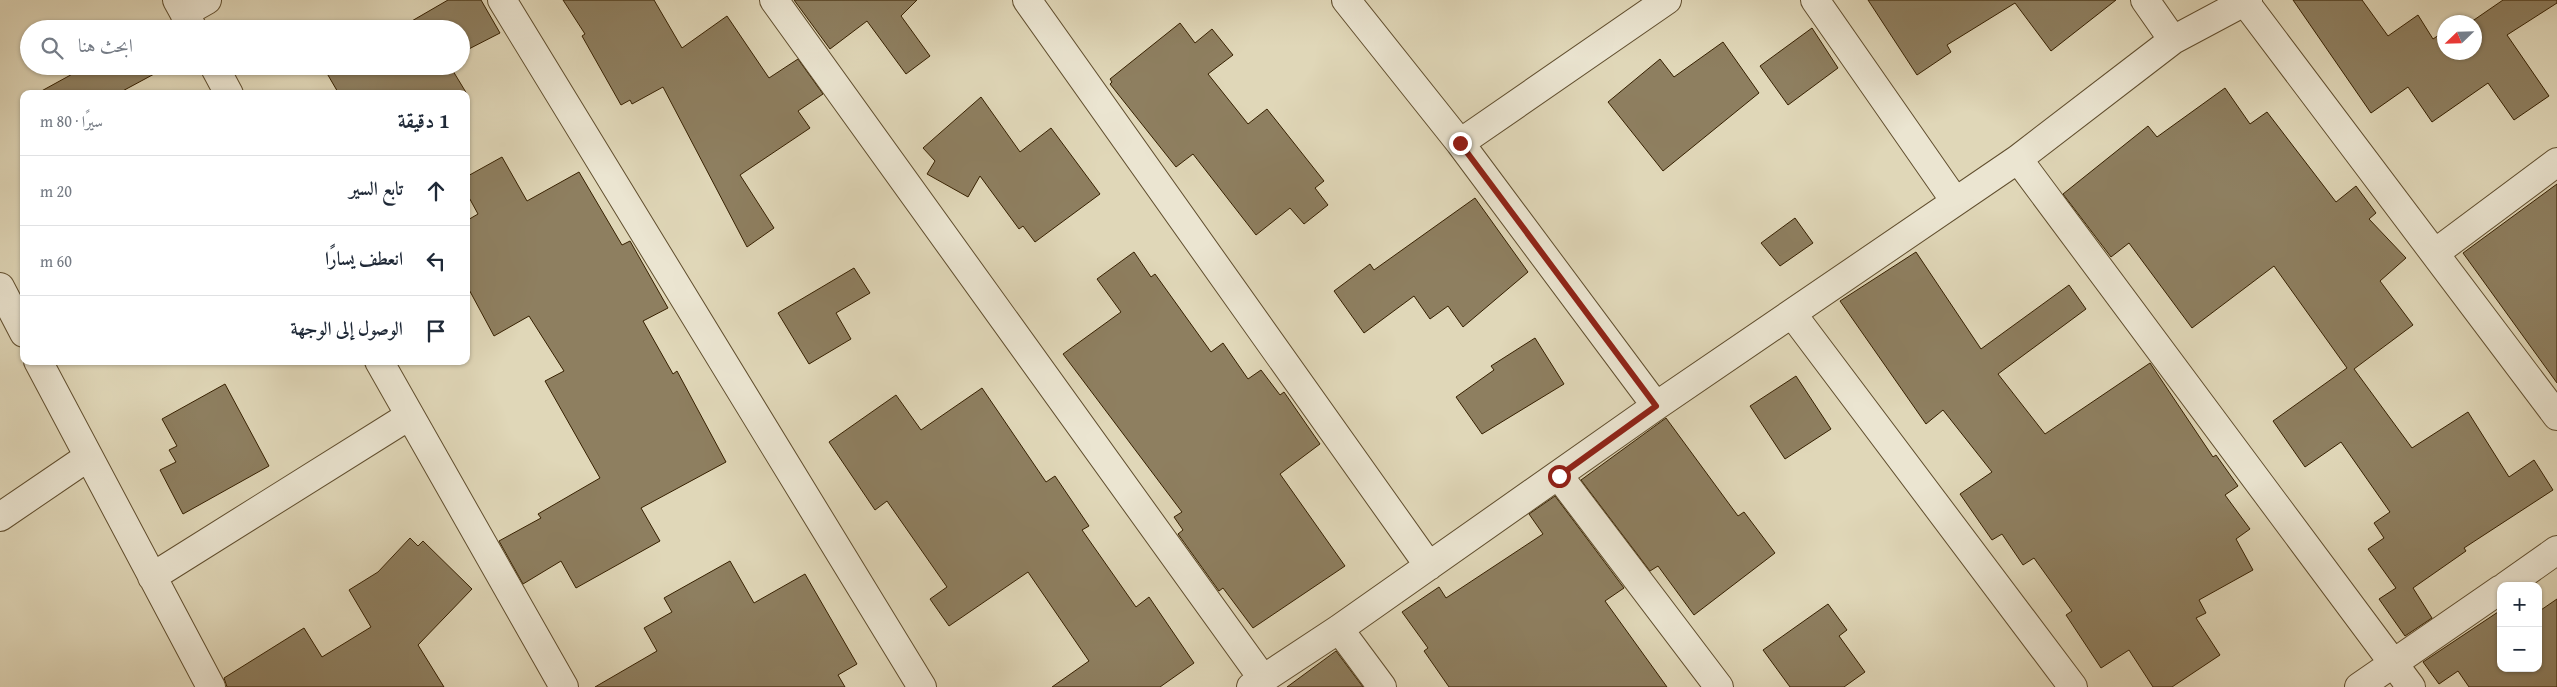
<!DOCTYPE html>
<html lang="ar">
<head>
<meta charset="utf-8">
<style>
	body { margin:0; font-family:"Gentium Book Plus",Amiri,serif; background:#f2f2f3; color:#1f2937; direction:rtl }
	.controls { position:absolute; right:15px; bottom:15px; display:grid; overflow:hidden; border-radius:10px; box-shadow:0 1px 4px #0004 }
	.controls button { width:45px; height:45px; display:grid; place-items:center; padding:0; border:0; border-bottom:1px solid #e0e1e3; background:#fff; color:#1f2937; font:25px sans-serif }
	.compass { position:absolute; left:2437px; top:15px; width:45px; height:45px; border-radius:50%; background:#fff; box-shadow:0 1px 4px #0004; rotate:247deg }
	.stop { position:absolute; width:15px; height:15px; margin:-11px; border:4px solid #8f2418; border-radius:50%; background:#fff }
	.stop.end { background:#8f2418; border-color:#fff; box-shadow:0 1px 5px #0008 }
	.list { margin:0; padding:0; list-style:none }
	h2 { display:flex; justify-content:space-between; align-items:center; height:65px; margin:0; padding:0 20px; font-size:21px }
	h2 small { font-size:16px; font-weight:400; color:#747a83 }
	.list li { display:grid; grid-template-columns:32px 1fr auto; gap:15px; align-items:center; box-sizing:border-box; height:70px; padding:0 20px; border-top:1px solid #e0e1e3 }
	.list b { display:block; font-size:19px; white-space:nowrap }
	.list em { font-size:16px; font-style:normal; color:#747a83 }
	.icon { flex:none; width:28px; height:28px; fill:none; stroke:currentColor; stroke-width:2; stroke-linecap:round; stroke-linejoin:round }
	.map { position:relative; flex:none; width:2557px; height:687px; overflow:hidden; direction:ltr }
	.search { position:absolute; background:#fff; box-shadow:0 1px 4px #0004; left:20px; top:20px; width:450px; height:55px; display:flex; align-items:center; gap:12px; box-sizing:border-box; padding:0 18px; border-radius:28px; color:#747a83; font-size:19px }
	.panel { position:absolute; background:#fff; box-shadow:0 1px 4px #0004; left:20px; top:90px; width:450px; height:275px; border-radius:10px; direction:rtl }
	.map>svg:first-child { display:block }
	.building { fill:#8e7f60; stroke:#362000 }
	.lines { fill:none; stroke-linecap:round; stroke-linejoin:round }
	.street-casing { stroke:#604e2e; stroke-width:30 }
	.street { stroke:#ebe5d1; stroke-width:28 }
	.route { stroke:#8f2418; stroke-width:6 }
</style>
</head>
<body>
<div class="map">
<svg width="2557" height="687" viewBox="0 0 2557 687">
	<rect width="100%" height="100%" fill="#e0d7b8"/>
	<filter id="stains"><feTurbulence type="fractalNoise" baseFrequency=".004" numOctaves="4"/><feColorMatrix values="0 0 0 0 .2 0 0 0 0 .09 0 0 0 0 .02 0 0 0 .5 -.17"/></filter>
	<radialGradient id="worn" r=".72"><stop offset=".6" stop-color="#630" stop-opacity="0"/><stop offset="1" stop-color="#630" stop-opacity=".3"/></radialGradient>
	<path class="building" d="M448,0H481L500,33L461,53V29H398Z
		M563,0H654L682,48L727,16L769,78L798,59L823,94L798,111L810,128L740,175L774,228L747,247L663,87L632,104L630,100L621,105L582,36L585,34Z
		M794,0H917L901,16L930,56L906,74L867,21L830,49Z
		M1868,0H2116L2051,51L2015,3L1947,45L1951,52L1917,75Z
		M2293,0H2362L2388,36L2418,15L2433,39L2442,33L2444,36V52H2474V22H2471L2503,0H2557V3L2507,35L2549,96L2514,120L2488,83L2432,122L2408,87L2371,113Z
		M1180,23L1195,43L1212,29L1233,55L1208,74L1248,124L1267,109L1324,181L1315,188L1328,205L1304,224L1290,208L1256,235L1193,154L1176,167L1110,84L1112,82L1110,79Z
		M1812,28L1838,68L1788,105L1760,66Z
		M1723,42L1759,93L1663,171L1608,102L1660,59L1674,77Z
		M87,66H169L117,94H36Z
		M332,66H450L467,94H339L325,70Z
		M2225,88L2250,124L2267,112L2336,202L2356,186L2376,213L2369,219L2406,258L2380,281L2413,325L2354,369L2412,448L2468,412L2509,477L2534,460L2553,490L2464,548L2466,551L2413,588L2432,618L2405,636L2379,599L2396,588L2368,549L2384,538L2374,523L2390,512L2341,442L2305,467L2273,421L2347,368L2274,266L2192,328L2129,243L2111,257L2063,194L2148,126L2157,137Z
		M981,97L1020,152L1051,128L1100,194L1035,242L1023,226L1019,229L980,176L968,197L927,174L935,161L923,148Z
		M502,157L527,201L579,172L622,245L630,241L668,308L643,321L673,374L677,371L726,462L641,508L660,541L576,588L561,561L523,584L499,541L541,518L538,514L600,478L545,381L564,371L529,316L494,336L466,284V221L478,214L466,192V177Z
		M2557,184V383L2463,253Z
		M1475,198L1528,272L1463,327L1448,306L1430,319L1414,296L1364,333L1334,291L1370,264L1374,270Z
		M1795,218L1813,243L1780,266L1761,243Z
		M1134,252L1151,277L1155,274L1211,352L1223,343L1248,379L1261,370L1280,395L1284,392L1320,444L1280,474L1345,566L1253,628L1223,588L1219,591L1178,534L1183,530L1174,517L1182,512L1063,354L1121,312L1097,279Z
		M1916,252L1981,349L2069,285L2086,309L1998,374L2045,434L2150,363L2213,457L2216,455L2238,486L2225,495L2250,529L2236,539L2253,570L2199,600L2206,613L2196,618L2220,655L2172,687H2153L2129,650L2101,668L2066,615L2072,611L2034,558L2023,565L2002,534L1992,540L1960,494L1992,472L1943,410L1926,424L1840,301Z
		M854,268L870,293L836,313L851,339L809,364L778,313Z
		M1535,338L1564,384L1482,434L1456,397L1494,370L1491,366Z
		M1796,376L1831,429L1785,459L1750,406Z
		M225,384L269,466L183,514L160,470L176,462L169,450L177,446L162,419Z
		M982,388L1046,482L1055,476L1089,526L1082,530L1136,607L1149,597L1194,663L1160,687H1052L1089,661L1028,572L949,626L930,599L947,587L887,501L875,510L829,442L896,395L921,430Z
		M1666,418L1738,516L1744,512L1775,553L1694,615L1658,566L1650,571L1581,480Z
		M1555,496L1624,588L1605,601L1667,687H1449L1424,651L1428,648L1402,612L1439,587L1446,598L1543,534L1529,514Z
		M410,538L418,546L423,541L472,589L418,645L444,687H227L224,678L304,628L322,657L371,627L349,590L378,572Z
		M730,561L754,603L805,574L857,664L838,675L845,687H595L657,651L644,628L672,612L664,598Z
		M2557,599V687H2469L2458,671L2439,684L2423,662L2501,610V668H2538V612Z
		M1828,604L1847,630L1839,636L1865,672L1844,687H1790L1763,650Z
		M1336,651L1363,687H1287Z"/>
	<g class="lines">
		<defs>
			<path id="street" d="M177,0L193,29
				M502,0L922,687
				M774,0L1263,679
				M1027,0L1429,566
				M1346,0L1460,143L1656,406
				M1815,0L1955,201
				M2145,0L2173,40
				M2245,2L2557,416
				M184,13L207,0
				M214,66L229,94
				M1460,143L1667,0
				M2018,159L2411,687
				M2435,253L2557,162
				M0,287L24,333
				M1793,315L2073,687
				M38,361L211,687
				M379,361L564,687
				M1559,476L1719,687
				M0,517L88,457
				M152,577L409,416
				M2506,586L2557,550
				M1339,629L1382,687
				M1251,687L1339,629L1656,406L2018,159L2173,40L2248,0
				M2359,687L2501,589"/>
		</defs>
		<use href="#street" class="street-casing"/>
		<use href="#street" class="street"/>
	</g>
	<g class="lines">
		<path class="route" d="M1460,143L1656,406L1559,476"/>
	</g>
	<rect width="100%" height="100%" filter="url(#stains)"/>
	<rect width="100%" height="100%" fill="url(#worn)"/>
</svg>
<div class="controls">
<button>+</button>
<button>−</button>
</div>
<svg class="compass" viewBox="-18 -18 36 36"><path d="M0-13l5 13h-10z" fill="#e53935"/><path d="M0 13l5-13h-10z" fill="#747a83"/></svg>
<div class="stop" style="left:1559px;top:476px"></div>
<div class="stop end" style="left:1460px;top:143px"></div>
<div class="search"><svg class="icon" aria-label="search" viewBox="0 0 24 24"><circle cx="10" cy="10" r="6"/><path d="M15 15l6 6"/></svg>ابحث هنا</div>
<section class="panel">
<h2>1 دقيقة<small>سيرًا · 80 m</small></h2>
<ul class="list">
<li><svg class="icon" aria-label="ahead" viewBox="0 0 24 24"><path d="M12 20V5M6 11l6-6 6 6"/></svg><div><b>تابع السير</b></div><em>20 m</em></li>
<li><svg class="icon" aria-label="left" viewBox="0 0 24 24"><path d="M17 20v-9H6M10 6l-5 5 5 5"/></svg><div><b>انعطف يسارًا</b></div><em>60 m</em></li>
<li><svg class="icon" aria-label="arrive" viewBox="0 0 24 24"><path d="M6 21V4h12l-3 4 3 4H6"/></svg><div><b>الوصول إلى الوجهة</b></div></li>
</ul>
</section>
</div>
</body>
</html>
